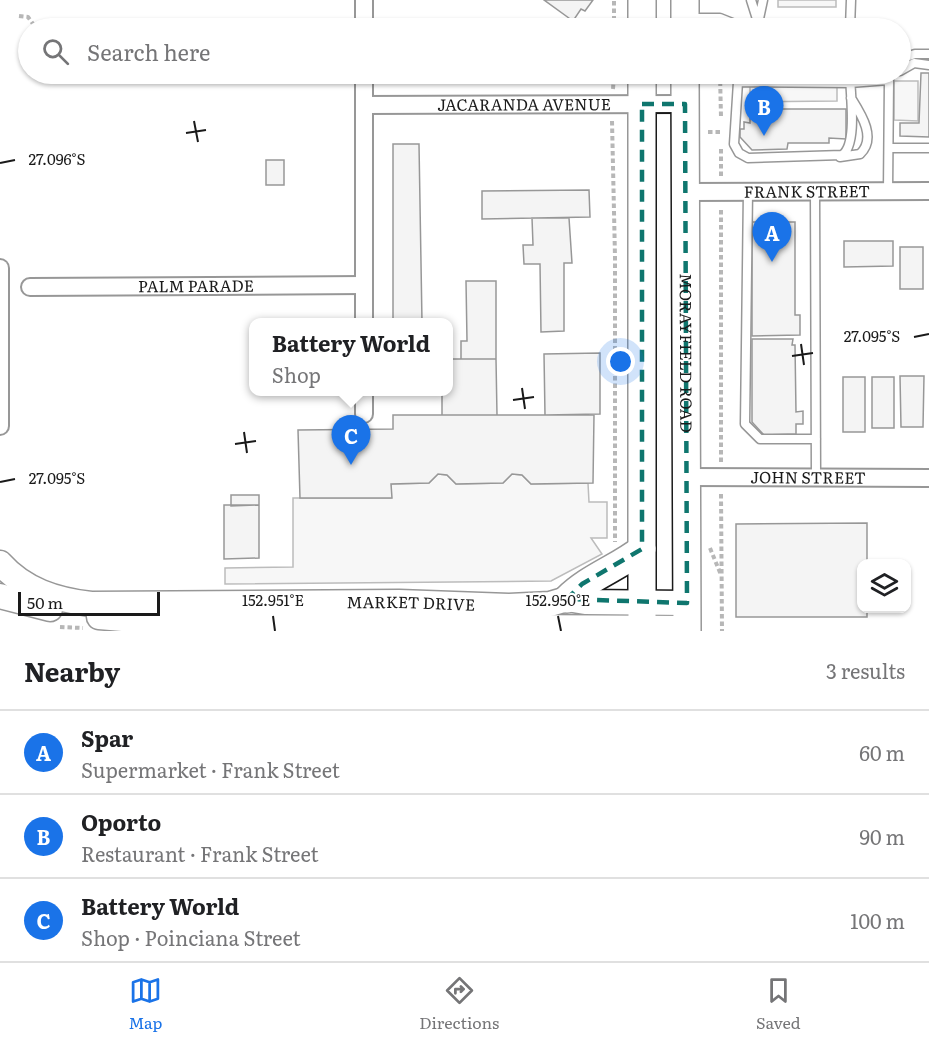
<!DOCTYPE html>
<html lang="en">
<head>
<meta charset="utf-8">
<style>
	body { margin:0; font-family:Literata,serif; background:#f2f2f2; color:#202124 }
	.controls { position:absolute; right:18px; bottom:18px; display:grid; overflow:hidden; border-radius:12px; box-shadow:0 2px 4px #0004 }
	.controls button { width:54px; height:54px; display:grid; place-items:center; padding:0; border:0; border-bottom:2px solid #e0e0e0; background:#fff; color:#202124; font:30px sans-serif }
	.scale { position:absolute; left:18px; bottom:15px; width:142px; box-sizing:border-box; padding-left:6px; border:3px solid #1a1a1a; border-top:0; font-size:16px; line-height:21px; white-space:nowrap; color:#1a1a1a; -webkit-text-stroke:4px #fff; paint-order:stroke }
	.you { position:absolute; left:621px; top:362px; width:21px; height:21px; margin:-15px; border:4px solid #fff; border-radius:50%; background:#1a73e8; box-shadow:0 0 0 9px #1a73e833 }
	.badge { display:grid; place-items:center; width:39px; height:39px; border-radius:50%; background:#1a73e8; color:#fff; font-size:20px; font-weight:700 }
	.pin { position:absolute; translate:-50% -50px; filter:drop-shadow(0 2px 3px #0008) }
	.pin::after { content:''; position:absolute; top:32px; width:21px; height:18px; background:inherit; clip-path:polygon(0 0,100% 0,50% 100%) }
	.popup { position:absolute; left:249px; top:318px; width:204px; height:78px; box-sizing:border-box; display:grid; place-content:center; border-radius:12px; background:#fff; filter:drop-shadow(0 2px 4px #0005); font-size:20px; white-space:nowrap; color:#757577 }
	.popup b { font-size:22px; color:#202124 }
	.popup::after { content:''; position:absolute; left:50%; top:100%; margin-left:-12px; border:12px solid transparent; border-top-color:#fff }
	.list { margin:0; padding:0; list-style:none }
	h2 { display:flex; justify-content:space-between; align-items:center; height:78px; margin:0; padding:0 24px; font-size:26px }
	h2 small { font-size:20px; font-weight:400; color:#757577 }
	.list li { display:grid; grid-template-columns:39px 1fr auto; gap:18px; align-items:center; box-sizing:border-box; height:84px; padding:0 24px; border-top:2px solid #e0e0e0 }
	.list b { display:block; font-size:22px; white-space:nowrap }
	.list p { margin:0; font-size:20px; white-space:nowrap; color:#757577 }
	.list em { font-size:20px; font-style:normal; color:#757577 }
	.icon { flex:none; width:33px; height:33px; fill:none; stroke:currentColor; stroke-width:2; stroke-linecap:round; stroke-linejoin:round }
	.map { position:relative; flex:none; width:929px; height:631px; overflow:hidden }
	.search { position:absolute; background:#fff; box-shadow:0 2px 4px #0004; left:18px; right:18px; top:18px; height:66px; display:flex; align-items:center; gap:15px; box-sizing:border-box; padding:0 21px; border-radius:33px; color:#757577; font-size:22px }
	.sheet { height:330px; background:#fff }
	nav { display:flex; justify-content:space-around; align-items:center; box-sizing:border-box; height:84px; border-top:2px solid #e0e0e0; background:#fff; font-size:16px; color:#757577 }
	nav a { display:grid; justify-items:center; gap:3px }
	nav .on { color:#1a73e8 }
	.map>svg:first-child { display:block }
	.built { fill:#ededed; stroke:#6a6a6a; stroke-width:1.5 }
	.building { fill:#e6e6e6; stroke:#1a1a1a; stroke-width:1.5 }
	.lines { fill:none; stroke-linecap:round; stroke-linejoin:round }
	.lane-casing { stroke:#1a1a1a; stroke-width:11 }
	.street-casing { stroke:#1a1a1a; stroke-width:20 }
	.secondary-casing { stroke:#1a1a1a; stroke-width:27 }
	.primary-casing { stroke:#1a1a1a; stroke-width:30 }
	.path { stroke:#5f5f5f; stroke-width:4; stroke-dasharray:4.5 3; stroke-linecap:butt }
	.lane { stroke:#fff; stroke-width:8 }
	.street { stroke:#fff; stroke-width:16 }
	.secondary { stroke:#fff; stroke-width:24 }
	.primary { stroke:#fff; stroke-width:27 }
	.marked { fill:none; stroke:#0f766e; stroke-width:4.5; stroke-dasharray:12 8; stroke-linejoin:round }
	.ticks { fill:none; stroke:#1a1a1a; stroke-width:2 }
	.labels { text-anchor:middle; stroke-width:4.5; stroke-linejoin:round; paint-order:stroke }
	.street-label { font-size:16px; fill:#1a1a1a; stroke:#fff }
	.ticks-label { font-size:15px; text-anchor:middle; fill:#1a1a1a; stroke:#fff; stroke-width:4.5; stroke-linejoin:round; paint-order:stroke }
</style>
</head>
<body>
<div class="map">
<svg width="929" height="631" viewBox="0 0 929 631">
	<rect width="100%" height="100%" fill="#fff"/>
	<path class="built" d="M778,0H836V7H778Z
		M894,81H918V121L894,120Z
		M837,85V101L750,102V86Z
		M438,474L447,475L456,484L503,483L512,474L522,475L531,484L588,483L589,502H607V538H591L602,554L551,581L225,584V568L293,567V498H391V484L429,483Z"/>
	<path class="building" d="M544,0H593L585,11L581,9L573,21Z
		M579,23L587,28H575Z
		M921,73H929V137L900,136V123H919Z
		M750,109H846V139L829,138V143H788L787,149L752,150L740,137V129H744V122L750,123Z
		M393,144H419L422,322H393Z
		M266,160H284V185H266Z
		M589,190L590,217L482,219V191Z
		M532,218H569L572,263H564V331L541,332L540,264H524L523,245H533Z
		M752,222H795V315H800V335L752,336Z
		M844,241H893V266L844,267Z
		M900,247H923V289H900Z
		M466,281H496V359H461V341H467Z
		M752,339H793L792,345H795L796,412L803,411V424H796V434L764,435L752,422Z
		M600,353V414L545,415L544,354Z
		M448,359H496L497,415H442V392H448Z
		M900,376H924L923,427H901Z
		M843,377H865V432H843Z
		M872,377H894V428H872Z
		M393,415H594L593,483L531,484L522,475L512,474L503,483L456,484L447,475L438,474L429,483L391,484L392,498H300L298,430L393,429Z
		M231,495H259V505L231,506Z
		M224,505H259V558L224,559Z
		M867,523V564H862V608H867V617H736V524Z"/>
	<g class="lines">
		<defs>
			<path id="lane" d="M751,0L757,19
				M688,18H720L745,28
				M757,28L763,0
				M850,28L851,0
				M900,59L915,54H929
				M900,71L914,63L929,65
				M850,74C850,92 858,145 842,155L748,158L739,153L734,144L738,82L850,83L889,80L888,191
				M889,148H929
				M840,157L860,154C877,138 861,114 851,98
				M748,191L745,424L760,439H816
				M815,191L816,478"/>
			<g id="street">
				<path d="M364,28V0"/>
				<path d="M364,74V322"/>
				<path id="s1" d="M364,105L685,104"/>
				<path id="s2" d="M685,192L929,191"/>
				<path d="M0,268V426"/>
				<path id="s3" d="M30,287L364,285"/>
				<path d="M364,414V392"/>
				<path id="s4" d="M686,477L929,478"/>
			</g>
			<g id="secondary">
				<path id="s5" d="M0,563C24,590 56,600 91,604L399,602L509,606L550,604L567,599L585,602L687,603"/>
				<path d="M0,596L50,609"/>
				<path d="M99,617L203,626L410,622L509,627L687,628"/>
			</g>
			<g id="primary">
				<path d="M685,0V28"/>
				<path d="M642,28V0"/>
				<path d="M642,74V631"/>
				<path id="s6" d="M685,74L687,631"/>
				<path d="M567,599C589,577 618,568 642,549"/>
			</g>
		</defs>
		<use href="#lane" class="lane-casing"/>
		<use href="#street" class="street-casing"/>
		<use href="#secondary" class="secondary-casing"/>
		<use href="#primary" class="primary-casing"/>
		<path class="path" d="M19,16L28,17L36,28
			M614,28V0
			M720,74L721,117
			M613,89L614,74
			M612,121L615,257V542
			M708,132H721
			M721,149V177
			M721,462V209
			M721,494L722,631
			M710,548L721,575
			M60,627L83,628"/>
		<use href="#lane" class="lane"/>
		<use href="#street" class="street"/>
		<use href="#secondary" class="secondary"/>
		<use href="#primary" class="primary"/>
	</g>
	<path d="M0 0H929V631H0ZM642,104H685L687,603L567,599L582,584L642,549Z" fill="#fff" fill-opacity=".55" fill-rule="evenodd"/>
	<path class="marked" d="M642,104H685L687,603L567,599L582,584L642,549Z"/>
	<path class="ticks" d="M194,121L198,142M186,133L206,130M0,163L15,160M914,337L929,334M801,344L804,365M792,356L813,353M522,388L525,409M513,400L534,397M244,432L247,453M235,444L256,441M0,482L15,479M273,616L275,631M558,616L561,631"/>
	<g class="labels">
		<g class="street-label">
			<text dy="6" stroke="none"><textPath href="#s1" startOffset="160">JACARANDA AVENUE</textPath></text>
			<text dy="6" stroke="none"><textPath href="#s2" startOffset="122">FRANK STREET</textPath></text>
			<text dy="6" stroke="none"><textPath href="#s3" startOffset="166">PALM PARADE</textPath></text>
			<text dy="6" stroke="none"><textPath href="#s6" startOffset="279">MORAYFIELD ROAD</textPath></text>
			<text dy="6" stroke="none"><textPath href="#s4" startOffset="122">JOHN STREET</textPath></text>
			<text dy="6" stroke="none"><textPath href="#s5" startOffset="422">MARKET DRIVE</textPath></text>
		</g>
	</g>
	<g class="ticks-label">
		<text x="57" y="165">27.096°S</text>
		<text x="872" y="342">27.095°S</text>
		<text x="57" y="484">27.095°S</text>
		<text x="273" y="606">152.951°E</text>
		<text x="558" y="606">152.950°E</text>
	</g>
</svg>
<div class="controls">
<button><svg class="icon" aria-label="layers" viewBox="0 0 24 24"><path d="M12 4l9 5-9 5-9-5zM3 14l9 5 9-5"/></svg></button>
</div>
<div class="scale">50 m</div>
<div class="you"></div>
<div class="pin badge" style="left:772px;top:262px">A</div>
<div class="pin badge" style="left:764px;top:136px">B</div>
<div class="pin badge" style="left:351px;top:465px">C</div>
<div class="popup"><b>Battery World</b>Shop</div>
<div class="search"><svg class="icon" aria-label="search" viewBox="0 0 24 24"><circle cx="10" cy="10" r="6"/><path d="M15 15l6 6"/></svg>Search here</div>
</div>
<section class="sheet">
<h2>Nearby<small>3 results</small></h2>
<ul class="list">
<li><span class="badge">A</span><div><b>Spar</b><p>Supermarket · Frank Street</p></div><em>60 m</em></li>
<li><span class="badge">B</span><div><b>Oporto</b><p>Restaurant · Frank Street</p></div><em>90 m</em></li>
<li><span class="badge">C</span><div><b>Battery World</b><p>Shop · Poinciana Street</p></div><em>100 m</em></li>
</ul>
</section>
<nav>
<a class="on"><svg class="icon" aria-label="map" viewBox="0 0 24 24"><path d="M3 6l6-2 6 2 6-2v14l-6 2-6-2-6 2zM9 4v14M15 6v14"/></svg>Map</a>
<a><svg class="icon" aria-label="directions" viewBox="0 0 24 24"><path d="M12 3l9 9-9 9-9-9zM9 14v-3h6M13 9l2 2-2 2"/></svg>Directions</a>
<a><svg class="icon" aria-label="saved" viewBox="0 0 24 24"><path d="M7 4h10v16l-5-4-5 4z"/></svg>Saved</a>
</nav>
</body>
</html>
